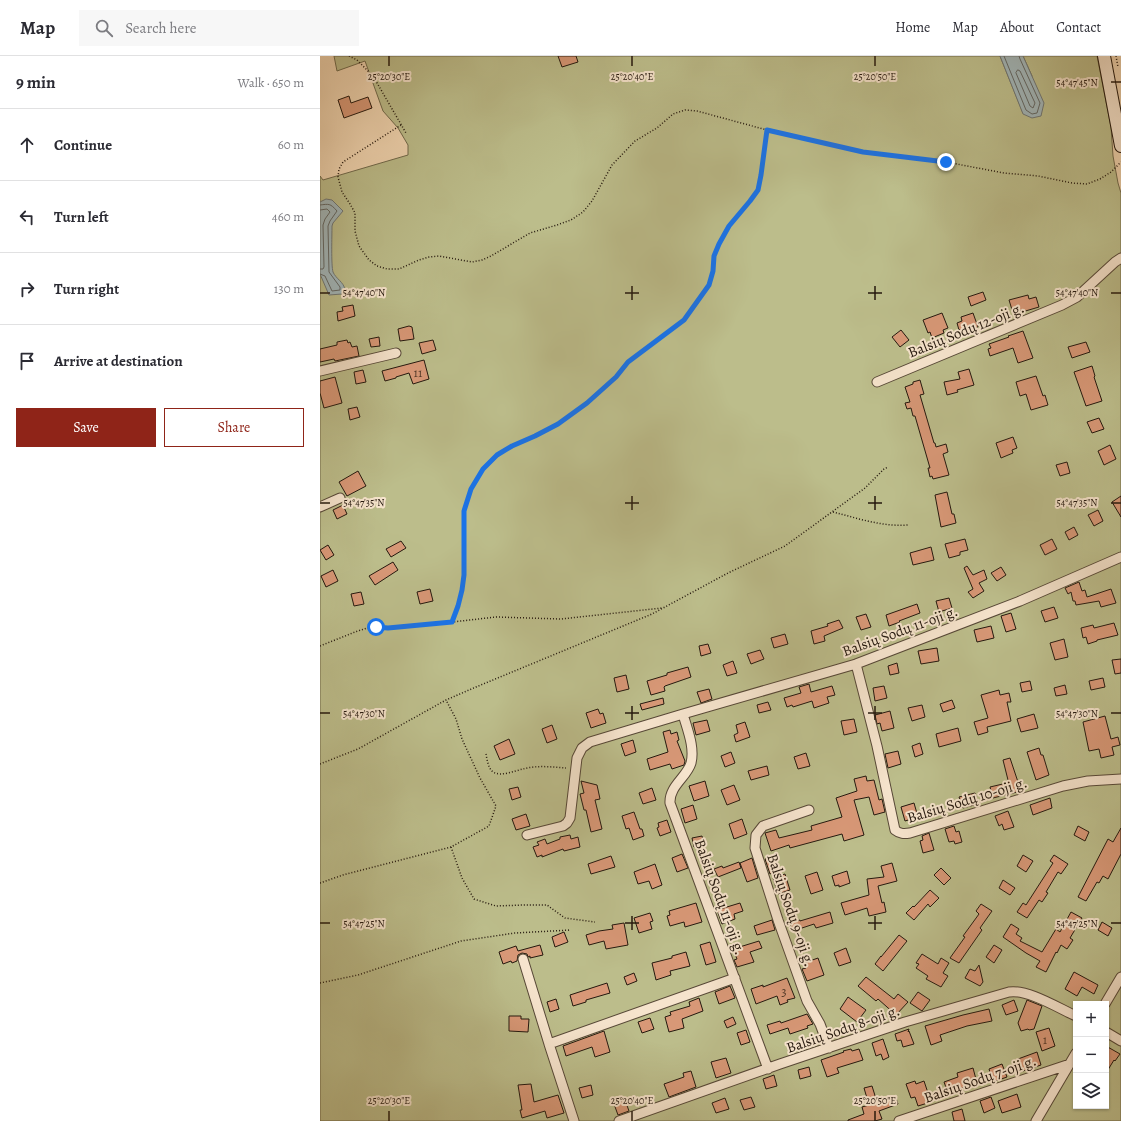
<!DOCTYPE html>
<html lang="en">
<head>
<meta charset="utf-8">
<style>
	body { margin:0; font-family:Alegreya,serif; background:#f7f7f7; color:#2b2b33 }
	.controls { position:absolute; right:12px; bottom:12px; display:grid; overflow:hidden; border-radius:0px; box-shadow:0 1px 3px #0004 }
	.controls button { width:36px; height:36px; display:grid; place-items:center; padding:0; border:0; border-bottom:1px solid #e1e1e2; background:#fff; color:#2b2b33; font:20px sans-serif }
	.stop { position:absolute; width:12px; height:12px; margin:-9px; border:3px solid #1a73e8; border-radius:50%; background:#fff }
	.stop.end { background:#1a73e8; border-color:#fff; box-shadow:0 1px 4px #0008 }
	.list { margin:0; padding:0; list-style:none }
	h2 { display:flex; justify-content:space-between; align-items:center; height:52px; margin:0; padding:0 16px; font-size:17px }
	h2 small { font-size:13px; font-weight:400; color:#7c7c81 }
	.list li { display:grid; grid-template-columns:26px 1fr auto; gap:12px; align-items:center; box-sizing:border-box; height:72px; padding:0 16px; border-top:1px solid #e1e1e2 }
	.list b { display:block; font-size:15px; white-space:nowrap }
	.list em { font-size:13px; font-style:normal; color:#7c7c81 }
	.actions { display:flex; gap:8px; padding:12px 16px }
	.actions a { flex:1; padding:9px 0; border:1px solid #8f2418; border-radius:0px; text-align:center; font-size:14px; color:#8f2418 }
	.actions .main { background:#8f2418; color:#fff }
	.icon { flex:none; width:22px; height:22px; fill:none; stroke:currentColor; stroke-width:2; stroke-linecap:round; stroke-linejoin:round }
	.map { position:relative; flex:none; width:801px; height:1065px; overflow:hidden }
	header { display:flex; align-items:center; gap:24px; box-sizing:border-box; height:56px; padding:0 20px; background:#fff; border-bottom:1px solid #e1e1e2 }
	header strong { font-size:19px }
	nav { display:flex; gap:22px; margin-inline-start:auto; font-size:14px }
	.search { width:280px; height:36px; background:#f7f7f7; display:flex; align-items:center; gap:10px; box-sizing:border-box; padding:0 14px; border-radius:0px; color:#7c7c81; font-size:15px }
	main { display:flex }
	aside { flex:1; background:#fff }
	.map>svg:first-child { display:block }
	.green { fill:#bcbd8b; stroke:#706a4c; fill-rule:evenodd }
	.water { fill:#a1b6b9; stroke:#6f7775 }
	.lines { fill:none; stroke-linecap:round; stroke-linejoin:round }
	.shore { stroke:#626764; stroke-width:1 }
	.building { fill:#d89877; stroke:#24180e }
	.minor-casing { stroke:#574837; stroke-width:11 }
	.secondary-casing { stroke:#24180e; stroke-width:14 }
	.path { stroke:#24180e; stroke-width:1.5; stroke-dasharray:1 2; stroke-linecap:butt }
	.minor { stroke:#f6e4cd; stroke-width:9 }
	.secondary { stroke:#f6e4cd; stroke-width:12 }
	.route { stroke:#1a73e8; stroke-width:5 }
	.ticks { fill:none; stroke:#24180e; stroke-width:1.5 }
	.labels { text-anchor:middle; stroke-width:4; stroke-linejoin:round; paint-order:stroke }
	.number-label { font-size:13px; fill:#513828 }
	.street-label { font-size:15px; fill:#24180e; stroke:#f6e4cd }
	.ticks-label { font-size:10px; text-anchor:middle; fill:#24180e; stroke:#f6e4cd; stroke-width:4; stroke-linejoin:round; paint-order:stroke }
</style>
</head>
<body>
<header>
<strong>Map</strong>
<div class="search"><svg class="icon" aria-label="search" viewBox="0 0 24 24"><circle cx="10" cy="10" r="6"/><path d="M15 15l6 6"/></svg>Search here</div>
<nav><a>Home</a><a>Map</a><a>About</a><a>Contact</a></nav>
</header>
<main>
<aside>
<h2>9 min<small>Walk · 650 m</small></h2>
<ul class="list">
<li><svg class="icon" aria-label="ahead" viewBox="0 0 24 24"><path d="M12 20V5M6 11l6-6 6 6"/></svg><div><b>Continue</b></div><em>60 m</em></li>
<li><svg class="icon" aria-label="left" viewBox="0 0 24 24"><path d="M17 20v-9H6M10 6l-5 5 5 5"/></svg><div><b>Turn left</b></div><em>460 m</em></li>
<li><svg class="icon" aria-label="right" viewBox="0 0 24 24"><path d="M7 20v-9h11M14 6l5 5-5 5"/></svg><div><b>Turn right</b></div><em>130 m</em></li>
<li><svg class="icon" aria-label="arrive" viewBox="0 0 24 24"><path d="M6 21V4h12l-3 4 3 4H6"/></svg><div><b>Arrive at destination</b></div></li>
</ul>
<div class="actions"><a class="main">Save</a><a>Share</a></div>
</aside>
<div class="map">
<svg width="801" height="1065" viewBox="0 0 801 1065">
	<rect width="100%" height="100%" fill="#f1d6b2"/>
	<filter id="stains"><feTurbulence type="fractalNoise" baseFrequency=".005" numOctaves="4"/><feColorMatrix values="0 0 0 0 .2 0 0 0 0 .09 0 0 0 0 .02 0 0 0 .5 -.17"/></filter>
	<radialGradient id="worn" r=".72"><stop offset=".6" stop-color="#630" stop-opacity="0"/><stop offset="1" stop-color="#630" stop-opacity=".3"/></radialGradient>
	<path class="green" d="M14,0H680L703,57L712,20L703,0H777L791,71L793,100L798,127L801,137V1065H0V120L3,124L88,99V89L78,72L63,55L45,5L17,15ZM756,948H786V1050H756Z"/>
	<path class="water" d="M680,0H703L724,47L721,60L712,62L703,58Z
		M6,143L12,144L23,155L13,167L12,170C12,179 11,209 13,216C16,223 24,226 25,234L22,238L9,239L0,218V146Z"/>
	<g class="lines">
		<path class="shore" d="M684,0L706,54L712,58L717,57L720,47L700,3L699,0
			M698,14L700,15L715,47L713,52L710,50L696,17Z
			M0,149C9,148 10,147 17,155L10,165L8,170L9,216L20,231V234L12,235L5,220L0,218
			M0,154L7,153L10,156L5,163L3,169L4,211L3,213H0"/>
	</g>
	<path class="building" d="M238,0H256L258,6L242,11Z
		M29,40L31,47L48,41L52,52L24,62L18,44Z
		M663,236L666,244L651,250L648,241Z
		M708,239L709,243L716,241L719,251L702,256V254L693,257L689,244Z
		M33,249L35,260L18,265L17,256L23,255L22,251Z
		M622,257L628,272L623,274L624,277L612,282L610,276L608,277L603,264Z
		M653,257L658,271L642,277L640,273L639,274L637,267L642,265L641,261Z
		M89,270L92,271L94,283L80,285L78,273Z
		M581,274L589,284L580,291L572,281Z
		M703,275L713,302L698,307L693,292L670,300L668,293L671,292L669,288L689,281L688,280Z
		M59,281L60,290L51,291L49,283Z
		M27,284L28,287L30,286L32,291L37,290L39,300L15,305L14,303L0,306V293L17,289V286Z
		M113,284L116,294L102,298L99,287Z
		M766,286L770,296L752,302L748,291Z
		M104,304L109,323L93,328L89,317L76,321V322L65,325L62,315Z
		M772,310L775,320L774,321L782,345L766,350L754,316Z
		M649,313L654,329L637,334L638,336L627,339L624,326L640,323L638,316Z
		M43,314L46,326L36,328L34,316Z
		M716,320L723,340L725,339L728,349L711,354L706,338L700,340L696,326Z
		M15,321L22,347L4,352L0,337V325Z
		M600,324L604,338L600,339L614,387H615L616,391L626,388L628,396L623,398L629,419L613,423L612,420L610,421L608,412H610L595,360H593L591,352L587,353L585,347L590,346L585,331L593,328V326Z
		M37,351L40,361L30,364L28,353Z
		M779,362L784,373L772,377L767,366Z
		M693,381L697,392L692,394L693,397L681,402L676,387Z
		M790,389L796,403L784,409L778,395Z
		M747,406L750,417L740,420L736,409Z
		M38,415L46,430L27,440L19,426Z
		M627,436L632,458H634L636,467L621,471L615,439Z
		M801,440V461L792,446Z
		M23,449L27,458L17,463L13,454Z
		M778,454L783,465L774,470L768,459Z
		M754,471L758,479L749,484L745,476Z
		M645,483L648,494L640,496V499L629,502L625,488Z
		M732,483L737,493L725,499L720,489Z
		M81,485L86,492L71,501L66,493Z
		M8,489L14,499L6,504L0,494Z
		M611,491L614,504L593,509L590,497Z
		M73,506L78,514L55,529L49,520Z
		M647,510L653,519L664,514L667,523L659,527L664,535L653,542L648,536L653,533L644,512Z
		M681,511L686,519L677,525L671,517Z
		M13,514L18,525L6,531L1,520Z
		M759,526L762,535L765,534L767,541L791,533L796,547L781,551L779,545L756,549L755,545H753L751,536L748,538L745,532Z
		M110,533L113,545L100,548L97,536Z
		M41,536L44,548L34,550L31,538Z
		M629,542L632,552L619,556L616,545Z
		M597,548L600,557L579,565L580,566L569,570L566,559Z
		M734,551L738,562L725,566L721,555Z
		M691,557L696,573L686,576L681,560Z
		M546,558L551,571L541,574L536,561Z
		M519,564L523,572L504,580L505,585L494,588L491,575L508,570L507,568Z
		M794,567L798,579L777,584V585L768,588L766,581L763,582L761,572L773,569L774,572Z
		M671,570L674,582L657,586L654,574Z
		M465,578L468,588L454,592L451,582Z
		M744,583L748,601L735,604L730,587Z
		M388,588L391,597L381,600L379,590Z
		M617,592L619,605L601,608L598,595Z
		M440,594L444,603L431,608L427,598Z
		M801,603V617L795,618L792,604Z
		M413,605L417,617L407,620L403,609Z
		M577,607L579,617L570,619L568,610Z
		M368,611L371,621L345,630L344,631L345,635L331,639L327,625L347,619V617Z
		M306,619L309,633L297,636L294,622Z
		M783,622L785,631L771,634L769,625Z
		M710,625L712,634L702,636L700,627Z
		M489,628L491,636L512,630L515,639L507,641L509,647L494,652L492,645L473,651L472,649L467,651L464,642L481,637L479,631Z
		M745,629L747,638L736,640L734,632Z
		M564,630L567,642L555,645L553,632Z
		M389,633L392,643L381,647L377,636Z
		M679,634L680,639L689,637L691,646H687L691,665L667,671L668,676L658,679L654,666L668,662L661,639Z
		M343,642L344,648L322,654L320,648Z
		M632,644L635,652L623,656L620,648Z
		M448,646L451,654L439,657L437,649Z
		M602,649L605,661L592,665L588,652Z
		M278,653L280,658L283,657L286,667L271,672L266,657Z
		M570,655L574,672L562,675L560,667L557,668L555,659Z
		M714,658L718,672L701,676L697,663Z
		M785,660L791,683L798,681L800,689L792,691L794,699L781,702L779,693L769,695L763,666Z
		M534,663L537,676L524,679L521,665Z
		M387,664L390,675L376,679L373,667Z
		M425,666L430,681L416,686L414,679L418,677L416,669Z
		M232,669L237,683L227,687L222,673Z
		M638,672L641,685L619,691L616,678Z
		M350,674L351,678L357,676L359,684L357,685L365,705L364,709L352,713L350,708L330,714L327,703L348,696L343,676Z
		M189,683L195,698L180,704L174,690Z
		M313,684L316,696L305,700L301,688Z
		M600,687L603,698L595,701L592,690Z
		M719,692L721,699H723L729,719L716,724L707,696Z
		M578,695L581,708L568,712L565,698Z
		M411,696L415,707L405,711L401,700Z
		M486,697L490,710L478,713L474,701Z
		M690,702L701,735L673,742L670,731L687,727V725L688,724L683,704Z
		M447,710L449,719L431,724L428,715Z
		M546,720L547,725L554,724L559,744L562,743L565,756L554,759L549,741L534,744L544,779L524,785L522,778L470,792L469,789L451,795L445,777L456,774L459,782L492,774L491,770L522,761L516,742L537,735L534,723Z
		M261,725L277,729L280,743L275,744L282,773L271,776L266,754H264L260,738L264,737Z
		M385,725L389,740L374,745L369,730Z
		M414,729L420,744L407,749L401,734Z
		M198,731L201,741L192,744L189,733Z
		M332,732L336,744L323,748L319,737Z
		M655,737L658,748L643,752L639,741Z
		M730,742L732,752L713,759L710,749Z
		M594,747L598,761L585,765L581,751Z
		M373,749L377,763L365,767L361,753Z
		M688,755L694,771L684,774L682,768L679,770L675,760Z
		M314,756L320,773H322L324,780L313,784L309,772L306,773L302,760Z
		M206,758L210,770L196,774L192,763Z
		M422,763L427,778L414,783L409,768Z
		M347,764L351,776L340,780L337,772L339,771L338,767Z
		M634,770L636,776L639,775L642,786L635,788L634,785L629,786L625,773Z
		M758,770L769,776L765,785L754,779Z
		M801,772V798L788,823L783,820L779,827L777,826L766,845L758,841L788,783L793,786Z
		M609,777L614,794L603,797L600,785L603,784L602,780Z
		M250,779L251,783L258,781L260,791L244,795L243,793L222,801V799L217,801L213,791L219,789L217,786L225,783L227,788L240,783V781Z
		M382,780L384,788L374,791L372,782Z
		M362,798L368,812L357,816L352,802Z
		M703,799L713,805L706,816L697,810Z
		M734,799L748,808L741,818L738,816L726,836L728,837L722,846L719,844L707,862L697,856L703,847L706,849L733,807L730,805Z
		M291,800L295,811L271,818L268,808Z
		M432,802L438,822L427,826L420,807Z
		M451,802L455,816L450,818L445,803Z
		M419,806L421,812L398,821L394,813L402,810L403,812Z
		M572,807L577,825L558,830L562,847L564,846L566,856L549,860L547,852L525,859L521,847L549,839L547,823L564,821L561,810Z
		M335,808L342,829L332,833L329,825L318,828L314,816Z
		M621,812L631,822L624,829L614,819Z
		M527,815L530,827L519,831V829L515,830L512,820Z
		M497,816L503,834L491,838L485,820Z
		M465,818L470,834L458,838L453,822Z
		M683,824L695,832L690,839L679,832Z
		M610,834L619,842L610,851L608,848L594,864L586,857L593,850L594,851Z
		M376,847L382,866L365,871L364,866L350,870L347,860L350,859L349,855Z
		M420,847L423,855L414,858L415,863L402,868L397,854Z
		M661,848L672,855L660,872L662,874L639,907L630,902L645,881L643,880L659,858L656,855Z
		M510,856L513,867L496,872L494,868L473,875L470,867L480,864V865Z
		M751,856L762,862L750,882L753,884L747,893L741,889L737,897L736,896L726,916L716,911L720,905L706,897L683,881L691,868L699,873L696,878L702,882L700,885L722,896L736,873L740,876Z
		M330,857L333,865L330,866L332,873L319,877L314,862Z
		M452,864L455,874L437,879L434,870Z
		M782,866L792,872L788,880L778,874Z
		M304,867L308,889L286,893L284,885L269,889L266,879L279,875L293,873L292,869Z
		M244,876L248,886L235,891L232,881Z
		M579,879L587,885L563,915L555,908L561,900V901Z
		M439,885L442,892L430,896L434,906L417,911L414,904L417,903L413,893Z
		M390,886L396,906L386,909L380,889Z
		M220,889L223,899L210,902V900L208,901L207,898L202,897L198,899L197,905L192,907L191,905L183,908L179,896L196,890L198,895Z
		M674,889L682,894L674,907L666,901Z
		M526,892L531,906L519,910L514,897Z
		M366,896L370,910L350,915L351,919L336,924L332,907L352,902V900Z
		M602,898L618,908L621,902L629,907L623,917L628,920L621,931L606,923L608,920L596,912L599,908L596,907Z
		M498,902L504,919L487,925L482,913L486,912L484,907Z
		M659,909L663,926L660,930L645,922L650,913L655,915Z
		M754,916L778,929L774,938L762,931L757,940L745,933Z
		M314,917L317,925L307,929L304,921Z
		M546,921L574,943L578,938L588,946L576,959L558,943L556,945L538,930Z
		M467,922L475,942L467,944L468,946L460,949L457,940L436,948L431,933L443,929V931Z
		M287,927L290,937L266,944V946L253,950L250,939Z
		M410,930L415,942L399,948L395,936Z
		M598,936L610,944L602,955L590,947Z
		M528,941L546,954L537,966L520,953Z
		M379,942L383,955L362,963L364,972L349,976L345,961L351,959L350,956L370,950L369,946Z
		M236,943L239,953L230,956L227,946Z
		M694,944L698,955L686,959L682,949Z
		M707,944L722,950L714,973L709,974L708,973L701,975L698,967Z
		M669,953L672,965L647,970L620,979L622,985L611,989L605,970L643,959Z
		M487,958L493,968L487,970L488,972L470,978L468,972L450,978L447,969L460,965L461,967Z
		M189,960H201V963H209L208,976L189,975Z
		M413,961L416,968L407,972L404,965Z
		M330,962L334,973L322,977L318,966Z
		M729,972L735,990L722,995L716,976Z
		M589,973L588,976L589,975L594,988L583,991L581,984L577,985L575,978Z
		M426,974L430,986L421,989L417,977Z
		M284,975L290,996L275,1001L272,991L246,1000L243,990Z
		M563,983L569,1001L563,1004L561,998L556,1000L552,987Z
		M786,990L800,998L795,1005L794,1004L786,1017Z
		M531,993L532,995L539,993L543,1004L517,1012L519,1017L507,1021L501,1004L524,996L523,995Z
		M717,996L721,1009L703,1015L698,1003Z
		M406,1002L411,1017L396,1022L391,1006Z
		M682,1008L687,1021L673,1026L669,1013Z
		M489,1011L491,1020L480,1023L478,1014Z
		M653,1012L657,1027L628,1037L624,1026L638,1021L637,1017Z
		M371,1015L376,1031L349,1041L344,1028L364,1021L363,1017Z
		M454,1019L457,1030L446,1033L443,1023Z
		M595,1025L596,1028L604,1025L611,1046L598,1050L595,1041L591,1042L586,1028Z
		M211,1028L214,1046L238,1039L244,1057L227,1062L225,1055L202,1062L200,1054H202L198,1029Z
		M271,1029L273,1039L262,1042L259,1032Z
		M552,1030L557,1046L575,1040L578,1048L559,1055L562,1063L555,1065H528V1064L544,1058L542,1051L549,1049L544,1032Z
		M697,1038L701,1051L682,1057L678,1045Z
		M431,1041L435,1051L424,1054L420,1044Z
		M671,1041L675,1052L664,1057L660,1045Z
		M405,1042L409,1053L396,1057L392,1047Z
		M305,1044L309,1055L298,1059L294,1048Z
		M642,1053L645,1065H634L632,1056Z"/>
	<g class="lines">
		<defs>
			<path id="minor" d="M0,315L76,297
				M557,326L742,249L757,241L795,206L801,202
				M0,451L20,442
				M536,608L557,690L575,774C580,778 584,778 590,777L743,730L768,725L801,723
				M489,754L443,770L436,779L435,792L458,864L487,945L500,968L509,992
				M207,779L243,770L247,767L250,762L257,702L262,692L270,686L363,658
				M203,903L229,988
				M785,948L801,921
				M786,976L801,985
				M448,1013L350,747C349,730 367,721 371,707C375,691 367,673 363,658L536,608L700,545L801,501
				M254,1065L229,988L415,922
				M299,1065L460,1008L585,966L689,936C708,933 738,952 756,960
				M579,1065L750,1008
				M716,1065L756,997"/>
			<path id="secondary" d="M784,0L801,90"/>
		</defs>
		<use href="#minor" class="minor-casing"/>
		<use href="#secondary" class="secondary-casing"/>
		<path class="path" d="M29,0L37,4L53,20L86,77
			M796,0L798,11
			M81,69L23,106L19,113L18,121L22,136L30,148L35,157V175L39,190L49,204L57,210L67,213H79L99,204L109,201L119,200L152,206L162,204L171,200L210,177L237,169L251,164L263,156L272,145L292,109L315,85L337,72L353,58L365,54L377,55L447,74
			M513,456C537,462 562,471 588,469
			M132,566L138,550L142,534L144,519V455L151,433L163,413L177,399L192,390L215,380L238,368L267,347L295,321L308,307L363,264L389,229L393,215L394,200L399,188L409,170L430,145L438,134L441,119L447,74L543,96L626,106L684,117L718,120L752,127L767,128L780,123L791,116L801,106
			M0,590L35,576L47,572L56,571L69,572L106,569L176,561L241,563L342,552
			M166,698C167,703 168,712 173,716C181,721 194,715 203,713C217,709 232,711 246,712
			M0,708L38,693L126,644L156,631L332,558L408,517L465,490L545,432L564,413L568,411
			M131,791L142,822L154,843L176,850L204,849H227L245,862L275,866
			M0,827L23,819L131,791L169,770L176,750L160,722L142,683L136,663L126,644
			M0,927L38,919L141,885L195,877L251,874"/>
		<use href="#minor" class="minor"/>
		<use href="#secondary" class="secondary"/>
	</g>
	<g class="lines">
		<path class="route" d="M56,571L68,572L132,566L138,550L142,534L144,519V455L151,433L163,413L177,399L192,390L215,380L238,368L267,347L296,321L308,306L364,264L389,229L393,215L394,200L399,188L409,170L430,145L438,134L441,119L447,74L543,96L626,106"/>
	</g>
	<path class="ticks" d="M69,0V10M312,0V10M555,0V10M791,26H801M312,230V244M555,230V244M0,237H10M305,237H319M548,237H562M791,237H801M312,440V454M555,440V454M0,447H10M305,447H319M548,447H562M791,447H801M312,650V664M555,650V664M0,657H10M305,657H319M548,657H562M791,657H801M312,860V874M555,860V874M0,867H10M305,867H319M548,867H562M791,867H801M69,1055V1065M312,1055V1065M555,1055V1065"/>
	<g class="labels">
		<g class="number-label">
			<text x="98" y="321">11</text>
			<text x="464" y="940">3</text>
			<text x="725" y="988">1</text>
		</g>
		<g class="street-label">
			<text transform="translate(646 274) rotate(-22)" y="5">Balsių Sodų 12-oji g.</text>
			<text transform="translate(580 575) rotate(-20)" y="5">Balsių Sodų 11-oji g.</text>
			<text transform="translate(647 744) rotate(-17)" y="5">Balsių Sodų 10-oji g.</text>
			<text transform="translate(400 841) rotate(70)" y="5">Balsių Sodų 11-oji g.</text>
			<text transform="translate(471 854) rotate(71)" y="5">Balsių Sodų 9-oji g.</text>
			<text transform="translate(523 973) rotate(-19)" y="5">Balsių Sodų 8-oji g.</text>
			<text transform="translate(660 1023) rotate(-19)" y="5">Balsių Sodų 7-oji g.</text>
		</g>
	</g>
	<g class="ticks-label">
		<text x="69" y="24">25°20'30"E</text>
		<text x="312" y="24">25°20'40"E</text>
		<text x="555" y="24">25°20'50"E</text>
		<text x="757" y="30">54°47'45"N</text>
		<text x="44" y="240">54°47'40"N</text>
		<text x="757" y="240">54°47'40"N</text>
		<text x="44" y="450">54°47'35"N</text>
		<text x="757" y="450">54°47'35"N</text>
		<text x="44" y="661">54°47'30"N</text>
		<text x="757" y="661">54°47'30"N</text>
		<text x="44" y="871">54°47'25"N</text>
		<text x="757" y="871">54°47'25"N</text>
		<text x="69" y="1048">25°20'30"E</text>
		<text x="312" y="1048">25°20'40"E</text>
		<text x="555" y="1048">25°20'50"E</text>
	</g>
	<rect width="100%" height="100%" filter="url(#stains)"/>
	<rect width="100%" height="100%" fill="url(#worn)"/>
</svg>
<div class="controls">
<button>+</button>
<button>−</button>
<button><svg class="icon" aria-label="layers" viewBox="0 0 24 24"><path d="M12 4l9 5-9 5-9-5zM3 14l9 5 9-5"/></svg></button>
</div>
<div class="stop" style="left:56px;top:571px"></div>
<div class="stop end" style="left:626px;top:106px"></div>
</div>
</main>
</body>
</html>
